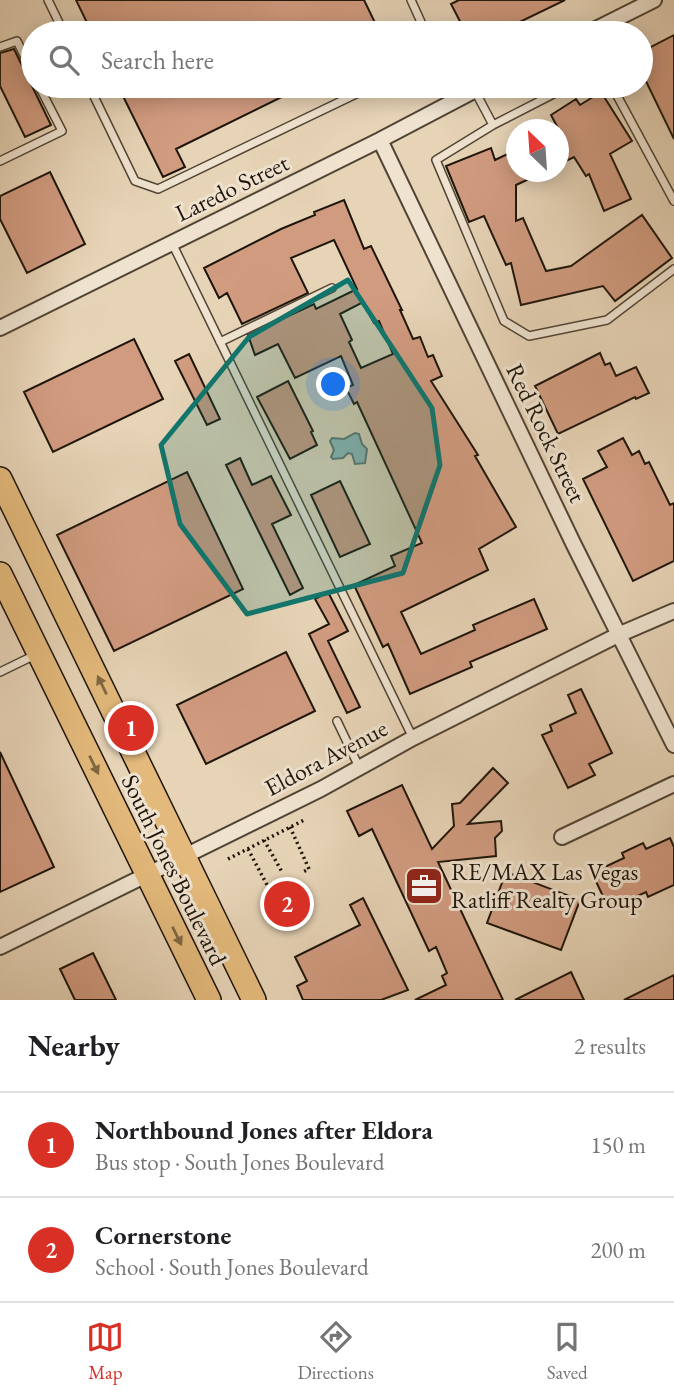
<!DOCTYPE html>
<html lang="en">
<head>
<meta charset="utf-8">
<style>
	body { margin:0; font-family:"EB Garamond",serif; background:#f6f6f6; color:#202124 }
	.compass { position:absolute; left:506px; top:119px; width:63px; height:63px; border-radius:50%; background:#fff; box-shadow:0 4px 18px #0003; rotate:335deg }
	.you { position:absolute; left:334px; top:385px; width:24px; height:24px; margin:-18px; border:5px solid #fff; border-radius:50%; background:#1a73e8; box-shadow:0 0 0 10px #1a73e833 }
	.badge { display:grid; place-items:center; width:46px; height:46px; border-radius:50%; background:#d93025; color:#fff; font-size:23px; font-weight:700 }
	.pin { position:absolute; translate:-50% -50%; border:4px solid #fff; box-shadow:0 2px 7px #0006 }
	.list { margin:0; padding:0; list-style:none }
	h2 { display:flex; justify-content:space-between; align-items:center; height:91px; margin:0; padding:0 28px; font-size:30px }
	h2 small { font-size:23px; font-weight:400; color:#757577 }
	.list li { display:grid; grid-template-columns:46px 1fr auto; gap:21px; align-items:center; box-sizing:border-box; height:105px; padding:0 28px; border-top:2px solid #e0e0e0 }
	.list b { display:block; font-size:26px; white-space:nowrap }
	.list p { margin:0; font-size:23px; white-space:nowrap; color:#757577 }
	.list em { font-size:23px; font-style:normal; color:#757577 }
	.icon { flex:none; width:38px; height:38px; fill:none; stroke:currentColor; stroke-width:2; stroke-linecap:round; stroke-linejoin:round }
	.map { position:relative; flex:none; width:674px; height:1000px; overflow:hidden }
	.search { position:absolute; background:#fff; box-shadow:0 4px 18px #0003; left:21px; right:21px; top:21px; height:77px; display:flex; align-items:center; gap:18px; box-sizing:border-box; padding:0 24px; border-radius:38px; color:#757577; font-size:26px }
	.sheet { height:301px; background:#fff }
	nav { display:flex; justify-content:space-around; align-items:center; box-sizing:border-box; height:98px; border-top:2px solid #e0e0e0; background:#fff; font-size:19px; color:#757577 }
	nav a { display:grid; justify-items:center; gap:4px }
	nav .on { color:#d93025 }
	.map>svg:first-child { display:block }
	.water { fill:#97b7b3; stroke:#67766f; stroke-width:2 }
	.building { fill:#d19b80; stroke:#1e150a; stroke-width:2; fill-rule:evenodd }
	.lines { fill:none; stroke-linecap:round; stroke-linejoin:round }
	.lane-casing { stroke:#504535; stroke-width:10 }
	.street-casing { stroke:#504535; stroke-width:18 }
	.primary-casing { stroke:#1e150a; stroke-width:26 }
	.path { stroke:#1e150a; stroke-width:3.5; stroke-dasharray:2 3.5; stroke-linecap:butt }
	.lane { stroke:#efe3d0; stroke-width:7 }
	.street { stroke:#efe3d0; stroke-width:14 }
	.primary { stroke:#e4ba7c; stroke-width:23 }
	.oneway { fill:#816843 }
	.marked { fill:#0f766e; fill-opacity:0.2; stroke:#0f766e; stroke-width:5; stroke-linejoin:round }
	.labels { text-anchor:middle; stroke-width:6; stroke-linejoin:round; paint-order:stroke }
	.street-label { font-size:24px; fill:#1e150a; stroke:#efe3d0 }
	.poi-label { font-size:24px; fill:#1e150a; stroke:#efe3d0; text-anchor:start }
</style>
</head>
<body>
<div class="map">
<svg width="674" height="1000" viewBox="0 0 674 1000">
	<rect width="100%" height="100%" fill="#e7d4b7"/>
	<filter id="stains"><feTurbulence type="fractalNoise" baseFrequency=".00286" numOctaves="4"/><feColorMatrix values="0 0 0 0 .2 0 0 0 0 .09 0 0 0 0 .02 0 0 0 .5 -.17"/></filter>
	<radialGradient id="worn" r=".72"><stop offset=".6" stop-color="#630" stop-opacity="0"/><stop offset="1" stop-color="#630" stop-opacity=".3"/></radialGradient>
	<path class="water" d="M355,433L359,434L362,444L367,449L365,463L355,464L352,454L348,453L343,458L333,459L331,457L334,450L330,441L332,438L344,439Z"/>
	<path class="building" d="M76,0H364L380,33H92Z
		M459,0H565L497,33H466L451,4Z
		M674,35V139L641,71V52Z
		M14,49L51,125L25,137L0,86V53Z
		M118,86H304L176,149L185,167L163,177Z
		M601,92L632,141L610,154L631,199L604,211L589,174L586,176L574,157L558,165V128L551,115L576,99L580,105Z
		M491,148L495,160L516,150V172H544L516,185V221L523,218L546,271L571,266L642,215L672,258L615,301L603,286L521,305L511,263L506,265L484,216L469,222L446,166Z
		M50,172L85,244L27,273L0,219V196Z
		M344,200L364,249L371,246L402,310H400L413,339L420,337L428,357L433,355L442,376L431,381L478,455L475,456L516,527L479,549L488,570L401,612L421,654L475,630L473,625L534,599L547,629L470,662L472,667L410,694L388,644L383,647L354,585L395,566L391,556L422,543L357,402L354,404L346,388L353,385L341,356L295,378L278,344L255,355L248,335L314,304L316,309L357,289L334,240L291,258L308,293L242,324L227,293L219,298L204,268L281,229L315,215L314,212ZM363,302L374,323L379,321L393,354L361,368L349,342L352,340L340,314Z
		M134,339L163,399L53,452L24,392Z
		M600,353L605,365L610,363L616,376L636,367L649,393L636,399L635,397L558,434L535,386Z
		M189,354L220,419L207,425L175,361Z
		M288,381L313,431L311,432L317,445L290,459L257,397Z
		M623,438L632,455L639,451L645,464L649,462L670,505L674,503V561L633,581L583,479L607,467L598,451Z
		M240,458L252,485L271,476L291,515L272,524L303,588L290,595L226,465Z
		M187,472L243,589L114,651L57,535Z
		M340,481L370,544L340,557L311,495Z
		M328,592L348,631L328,641L360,707L347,713L309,634L329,624L315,599Z
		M286,652L315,711L206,764L177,705Z
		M581,689L612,753L589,764L595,775L568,788L542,735L552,731L550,725L576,713L568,695Z
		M0,752L54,867L0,892Z
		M493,768L508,783L468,824L501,821L502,831L495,838L496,856L438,862L503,1000H415L446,985L442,976L447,973L436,947L429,951L372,829L359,836L347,811L402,785L432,849L454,826L452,804L460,803Z
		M670,838L674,847V885L648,897L646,892L609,909L592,873L624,858L622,853L643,843L646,849Z
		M506,872L580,900L561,950L487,923Z
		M363,898L408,990L381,1000H303L297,986L307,981L295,957L360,925L350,905Z
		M93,953L116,1000H75L60,969Z
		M571,972L584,1000H515Z
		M674,975V1000H624Z"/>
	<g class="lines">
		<defs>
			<path id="lane" d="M48,0L64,33
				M411,0L426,33
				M0,47L17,41L33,74
				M89,86L135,181L158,189L356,94L368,86
				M569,86L493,125L436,160L504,321L529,336L607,320L674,269
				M609,86L613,88L674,201
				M475,91L493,125
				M0,161L62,131L39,86
				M172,243L413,738
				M220,342L332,288
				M0,672L35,655
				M337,721L359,767"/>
			<path id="street" d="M588,33L654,0
				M380,140L573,543L674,745
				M0,328L380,140L483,86
				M562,837L674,784
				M0,947L321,789L413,738L618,635L674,611"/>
			<path id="primary" d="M0,479L254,1000
				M0,574L209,1000"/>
		</defs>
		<use href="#lane" class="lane-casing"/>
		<use href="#street" class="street-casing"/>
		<use href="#primary" class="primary-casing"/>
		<path class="path" d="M290,827L309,869L303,872
			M264,840L282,872
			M248,849L275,900L297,889
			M228,859L306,819"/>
		<use href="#lane" class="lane"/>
		<use href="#street" class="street"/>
		<use href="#primary" class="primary"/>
	</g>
	<defs><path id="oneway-solid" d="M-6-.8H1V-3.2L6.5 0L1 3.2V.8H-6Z" transform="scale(1.75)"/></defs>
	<g class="oneway">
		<use href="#oneway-solid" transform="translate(102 685) rotate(-116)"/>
		<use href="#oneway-solid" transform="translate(94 765) rotate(64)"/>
		<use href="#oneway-solid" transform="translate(177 936) rotate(64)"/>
	</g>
	<path class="marked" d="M348,280L432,408L440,465L403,573L247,614L180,524L161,445L249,337Z"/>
	<defs>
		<symbol id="office-square" viewBox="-11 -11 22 22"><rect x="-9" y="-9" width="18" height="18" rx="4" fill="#8f2418" stroke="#efe3d0"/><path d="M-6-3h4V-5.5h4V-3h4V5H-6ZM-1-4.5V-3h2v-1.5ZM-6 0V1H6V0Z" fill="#fff"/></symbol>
	</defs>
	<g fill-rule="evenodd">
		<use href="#office-square" x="402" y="864" width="44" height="44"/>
	</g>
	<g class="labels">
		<g class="street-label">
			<text transform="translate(232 188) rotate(-26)" y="8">Laredo Street</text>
			<text transform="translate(546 433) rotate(64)" y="8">Red Rock Street</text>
			<text transform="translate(326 758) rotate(-28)" y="8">Eldora Avenue</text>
			<text transform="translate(174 870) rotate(64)" y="8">South Jones Boulevard</text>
		</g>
		<g class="poi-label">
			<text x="451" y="880">RE/MAX Las Vegas<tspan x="451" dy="28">Ratliff Realty Group</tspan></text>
		</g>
	</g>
	<rect width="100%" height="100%" filter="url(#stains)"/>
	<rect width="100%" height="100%" fill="url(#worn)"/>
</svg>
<svg class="compass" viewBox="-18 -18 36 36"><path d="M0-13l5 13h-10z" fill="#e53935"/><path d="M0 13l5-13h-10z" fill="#757577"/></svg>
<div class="you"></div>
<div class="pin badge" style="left:131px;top:728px">1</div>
<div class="pin badge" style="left:287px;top:904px">2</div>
<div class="search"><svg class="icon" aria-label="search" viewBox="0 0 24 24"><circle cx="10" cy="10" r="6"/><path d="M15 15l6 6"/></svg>Search here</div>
</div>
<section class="sheet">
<h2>Nearby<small>2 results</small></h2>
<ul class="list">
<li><span class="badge">1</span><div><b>Northbound Jones after Eldora</b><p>Bus stop · South Jones Boulevard</p></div><em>150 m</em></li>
<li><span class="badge">2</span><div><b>Cornerstone</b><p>School · South Jones Boulevard</p></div><em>200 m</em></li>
</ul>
</section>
<nav>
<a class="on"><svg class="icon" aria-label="map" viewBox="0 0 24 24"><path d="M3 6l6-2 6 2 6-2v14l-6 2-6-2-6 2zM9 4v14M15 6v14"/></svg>Map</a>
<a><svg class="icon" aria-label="directions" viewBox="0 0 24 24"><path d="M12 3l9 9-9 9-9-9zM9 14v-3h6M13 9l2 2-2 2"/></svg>Directions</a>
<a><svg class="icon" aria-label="saved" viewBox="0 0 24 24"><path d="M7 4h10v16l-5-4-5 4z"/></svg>Saved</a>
</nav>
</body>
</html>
